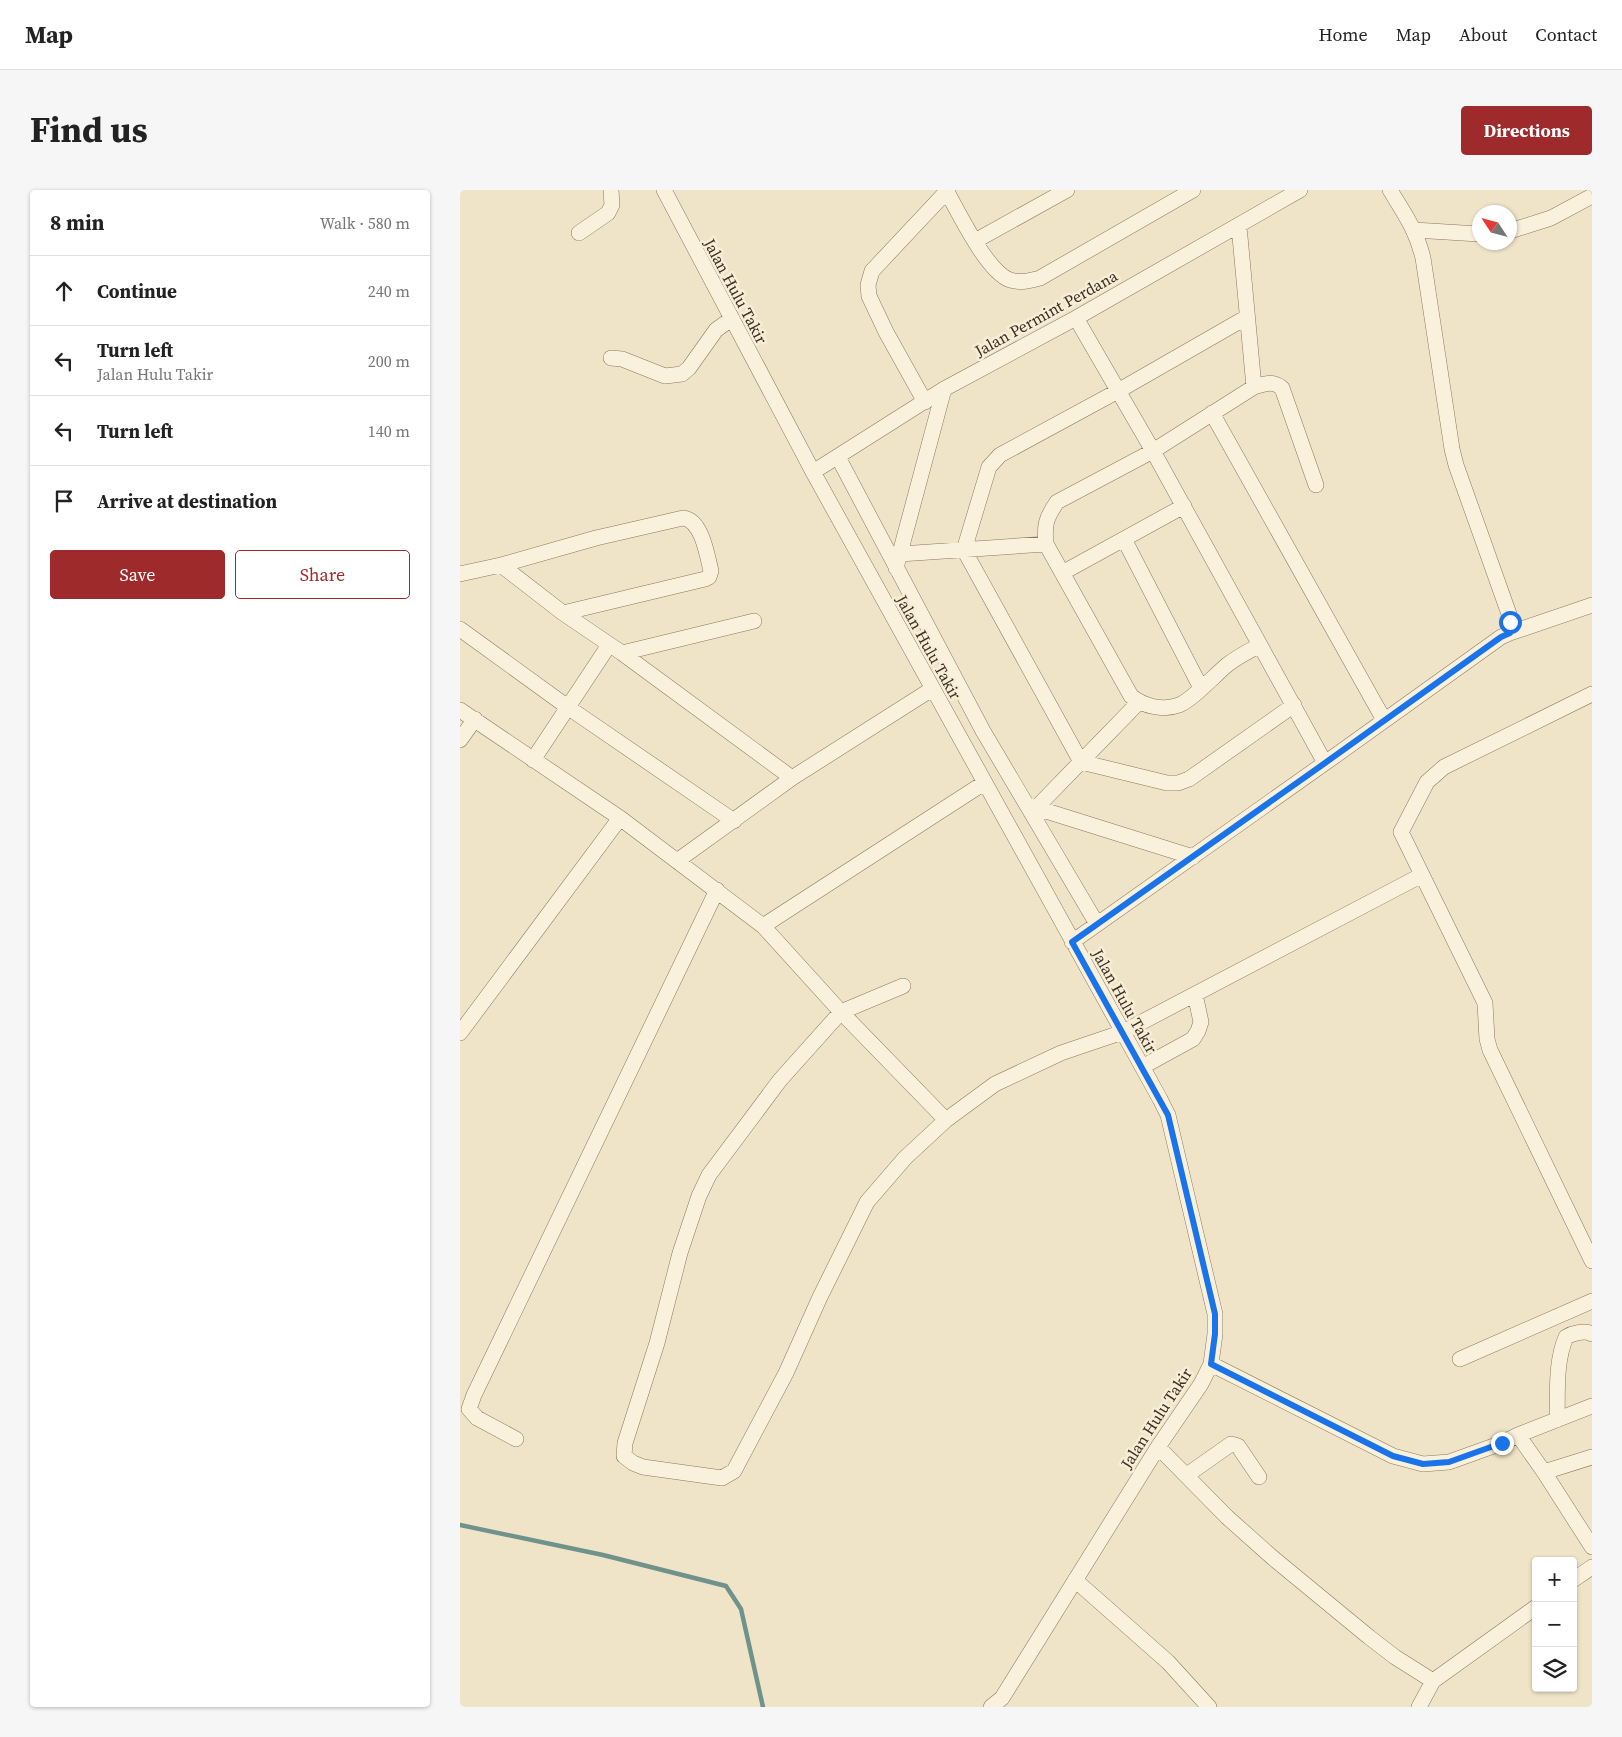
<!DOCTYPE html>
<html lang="en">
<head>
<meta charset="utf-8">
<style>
	body { margin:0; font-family:"Source Serif 4",serif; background:#f6f6f6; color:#222 }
	.controls { position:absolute; right:15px; bottom:15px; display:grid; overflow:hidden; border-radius:5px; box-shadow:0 1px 4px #0004 }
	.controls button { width:45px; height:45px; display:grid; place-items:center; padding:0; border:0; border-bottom:1px solid #e0e0e0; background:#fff; color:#222; font:25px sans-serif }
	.compass { position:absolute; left:1012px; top:15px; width:45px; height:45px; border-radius:50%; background:#fff; box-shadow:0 1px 4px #0004; rotate:306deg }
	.stop { position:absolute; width:15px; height:15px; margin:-11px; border:4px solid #1a73e8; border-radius:50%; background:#fff }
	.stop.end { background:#1a73e8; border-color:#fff; box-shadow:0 1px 5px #0008 }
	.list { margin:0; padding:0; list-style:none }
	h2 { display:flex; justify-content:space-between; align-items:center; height:65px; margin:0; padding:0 20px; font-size:21px }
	h2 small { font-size:16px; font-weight:400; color:#767676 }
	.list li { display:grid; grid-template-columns:32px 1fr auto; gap:15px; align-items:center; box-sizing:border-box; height:70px; padding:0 20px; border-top:1px solid #e0e0e0 }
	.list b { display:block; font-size:19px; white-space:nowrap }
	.list p { margin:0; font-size:16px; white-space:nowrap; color:#767676 }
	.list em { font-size:16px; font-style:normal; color:#767676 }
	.actions { display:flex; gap:10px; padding:15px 20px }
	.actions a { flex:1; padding:11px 0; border:1px solid #9e2a2b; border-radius:5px; text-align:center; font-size:18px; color:#9e2a2b }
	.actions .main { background:#9e2a2b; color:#fff }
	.icon { flex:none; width:28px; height:28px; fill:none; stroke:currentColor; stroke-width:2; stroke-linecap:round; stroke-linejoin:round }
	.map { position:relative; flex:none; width:1132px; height:1517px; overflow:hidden; border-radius:5px }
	header { display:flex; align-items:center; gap:30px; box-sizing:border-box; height:70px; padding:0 25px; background:#fff; border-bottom:1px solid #e0e0e0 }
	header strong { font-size:24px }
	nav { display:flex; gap:28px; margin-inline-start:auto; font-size:18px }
	.intro { display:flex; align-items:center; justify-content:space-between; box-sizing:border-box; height:120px; padding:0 30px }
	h1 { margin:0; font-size:35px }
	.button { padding:12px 22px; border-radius:5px; background:#9e2a2b; color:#fff; font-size:18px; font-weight:700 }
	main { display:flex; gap:30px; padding:0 30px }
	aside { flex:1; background:#fff; border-radius:5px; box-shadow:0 1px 4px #0004 }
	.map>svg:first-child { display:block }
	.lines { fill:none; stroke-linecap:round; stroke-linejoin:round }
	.stream { stroke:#6f938a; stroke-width:4.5 }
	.minor-casing { stroke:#8d765c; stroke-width:16 }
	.minor { stroke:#faf1dc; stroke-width:15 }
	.route { stroke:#1a73e8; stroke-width:6 }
	.labels { text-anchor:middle; stroke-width:5; stroke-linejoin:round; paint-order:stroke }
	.street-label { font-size:16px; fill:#3d2e20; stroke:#f7eed8 }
</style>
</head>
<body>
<header>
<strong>Map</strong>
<nav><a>Home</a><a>Map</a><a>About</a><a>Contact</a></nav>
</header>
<div class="intro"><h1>Find us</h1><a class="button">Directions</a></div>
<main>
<aside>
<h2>8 min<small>Walk · 580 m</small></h2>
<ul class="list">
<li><svg class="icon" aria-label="ahead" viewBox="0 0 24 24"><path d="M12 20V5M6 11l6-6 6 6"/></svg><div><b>Continue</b></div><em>240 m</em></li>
<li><svg class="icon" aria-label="left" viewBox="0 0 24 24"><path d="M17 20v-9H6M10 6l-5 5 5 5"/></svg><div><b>Turn left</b><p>Jalan Hulu Takir</p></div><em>200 m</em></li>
<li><svg class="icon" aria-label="left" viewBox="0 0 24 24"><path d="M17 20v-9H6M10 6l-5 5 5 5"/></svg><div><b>Turn left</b></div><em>140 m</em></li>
<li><svg class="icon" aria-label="arrive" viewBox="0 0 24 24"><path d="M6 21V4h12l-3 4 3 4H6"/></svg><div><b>Arrive at destination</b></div></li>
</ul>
<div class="actions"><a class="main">Save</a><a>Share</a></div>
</aside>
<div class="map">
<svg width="1132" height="1517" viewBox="0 0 1132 1517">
	<rect width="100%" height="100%" fill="#f0e4c8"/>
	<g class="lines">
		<path class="stream" d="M0,1335L143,1365L266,1396L281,1419L303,1517"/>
		<defs>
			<path id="minor" d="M204,0L353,282L700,909L708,925L755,1124V1144L751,1174L741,1194L698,1257L542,1508L531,1517
				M487,2C499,23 527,82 550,90C561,93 569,91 580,88L733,0
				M779,36L794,197
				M954,40L1019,44
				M1050,41L1091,28L1132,6
				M119,43L148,23L152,15L151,0
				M515,51L607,0
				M787,127L658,201L540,265L529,277L504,360L621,572L707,593H718L729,589L834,515
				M151,168L162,169L205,186L222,184L229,178L256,140L271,129
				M465,212L426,142L409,106L408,95L412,81L488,0
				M752,223L924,530
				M378,267L523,541L637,734
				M353,282L484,199L616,128L840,0
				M664,349L741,498
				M440,364L586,354
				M436,378L484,199
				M602,383L724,316
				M0,384L41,375
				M103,423L245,389L249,387L251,381C247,365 242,330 223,328L136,348L41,375L103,423L162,463L332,588L217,671
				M0,439L109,518L274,631
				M1050,443L1132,415
				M800,455C789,461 777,467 767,475C755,485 732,510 719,515C703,521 683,516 671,506L586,354C584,335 586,328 597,312L693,261L794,197C805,194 812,190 822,198L856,295
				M162,463L294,431
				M1132,504L984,577L967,592L941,642L1025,813L1027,849L1030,860L1132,1071
				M0,520L160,628L303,736L381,822L486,930L535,894L601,863L663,842L962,685
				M0,550L15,529
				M73,570L149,455
				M865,573L1041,447L1050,443L1049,424L996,275L992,259L963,68C956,39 945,25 930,0
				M332,588L472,499
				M567,615L733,667
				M576,618L679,512
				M303,736L524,593
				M612,752L865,573L693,261L616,128
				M443,796L381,822L320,890L249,985L239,1006L220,1063L197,1153L165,1253L164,1266L173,1273L183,1277L262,1288L274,1281L326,1183L360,1107L407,1012L445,968L486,930
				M0,843L160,628
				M682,877L733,849L738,841L741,832L735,804
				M1000,1169L1132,1111
				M751,1174L933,1266L963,1274L989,1272L1042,1253L1058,1245L1132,1216
				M1097,1230C1098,1202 1095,1173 1106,1147C1113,1143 1125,1140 1132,1144
				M1058,1245L1084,1282L1132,1357
				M56,1249L17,1228L9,1219L14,1205L257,700
				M698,1257L767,1327L813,1368L909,1447L935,1467L973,1491
				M1084,1282L1132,1267
				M727,1285L771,1254L778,1256L799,1287
				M615,1390L708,1472L749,1517
				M1113,1390L1132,1377
				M959,1517L973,1491L1076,1417"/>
		</defs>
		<use href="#minor" class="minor-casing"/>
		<use href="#minor" class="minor"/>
	</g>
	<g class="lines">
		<path class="route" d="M1042,1253L989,1272L963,1274L933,1266L751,1174L755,1144V1124L708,925L612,752L865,573L1041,447L1050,443V432"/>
	</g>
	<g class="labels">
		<g class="street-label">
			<text transform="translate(276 101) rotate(62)" y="6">Jalan Hulu Takir</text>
			<text transform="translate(586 123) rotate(-29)" y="6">Jalan Permint Perdana</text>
			<text transform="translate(469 457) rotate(61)" y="6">Jalan Hulu Takir</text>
			<text transform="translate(665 811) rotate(61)" y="6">Jalan Hulu Takir</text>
			<text transform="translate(696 1228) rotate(-57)" y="6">Jalan Hulu Takir</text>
		</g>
	</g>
</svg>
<div class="controls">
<button>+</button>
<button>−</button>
<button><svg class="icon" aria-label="layers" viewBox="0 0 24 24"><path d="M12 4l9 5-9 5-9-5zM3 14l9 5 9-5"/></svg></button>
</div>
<svg class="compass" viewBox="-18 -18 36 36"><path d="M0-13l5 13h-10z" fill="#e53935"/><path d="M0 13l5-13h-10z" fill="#767676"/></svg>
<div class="stop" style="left:1050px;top:432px"></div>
<div class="stop end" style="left:1042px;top:1253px"></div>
</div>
</main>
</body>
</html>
